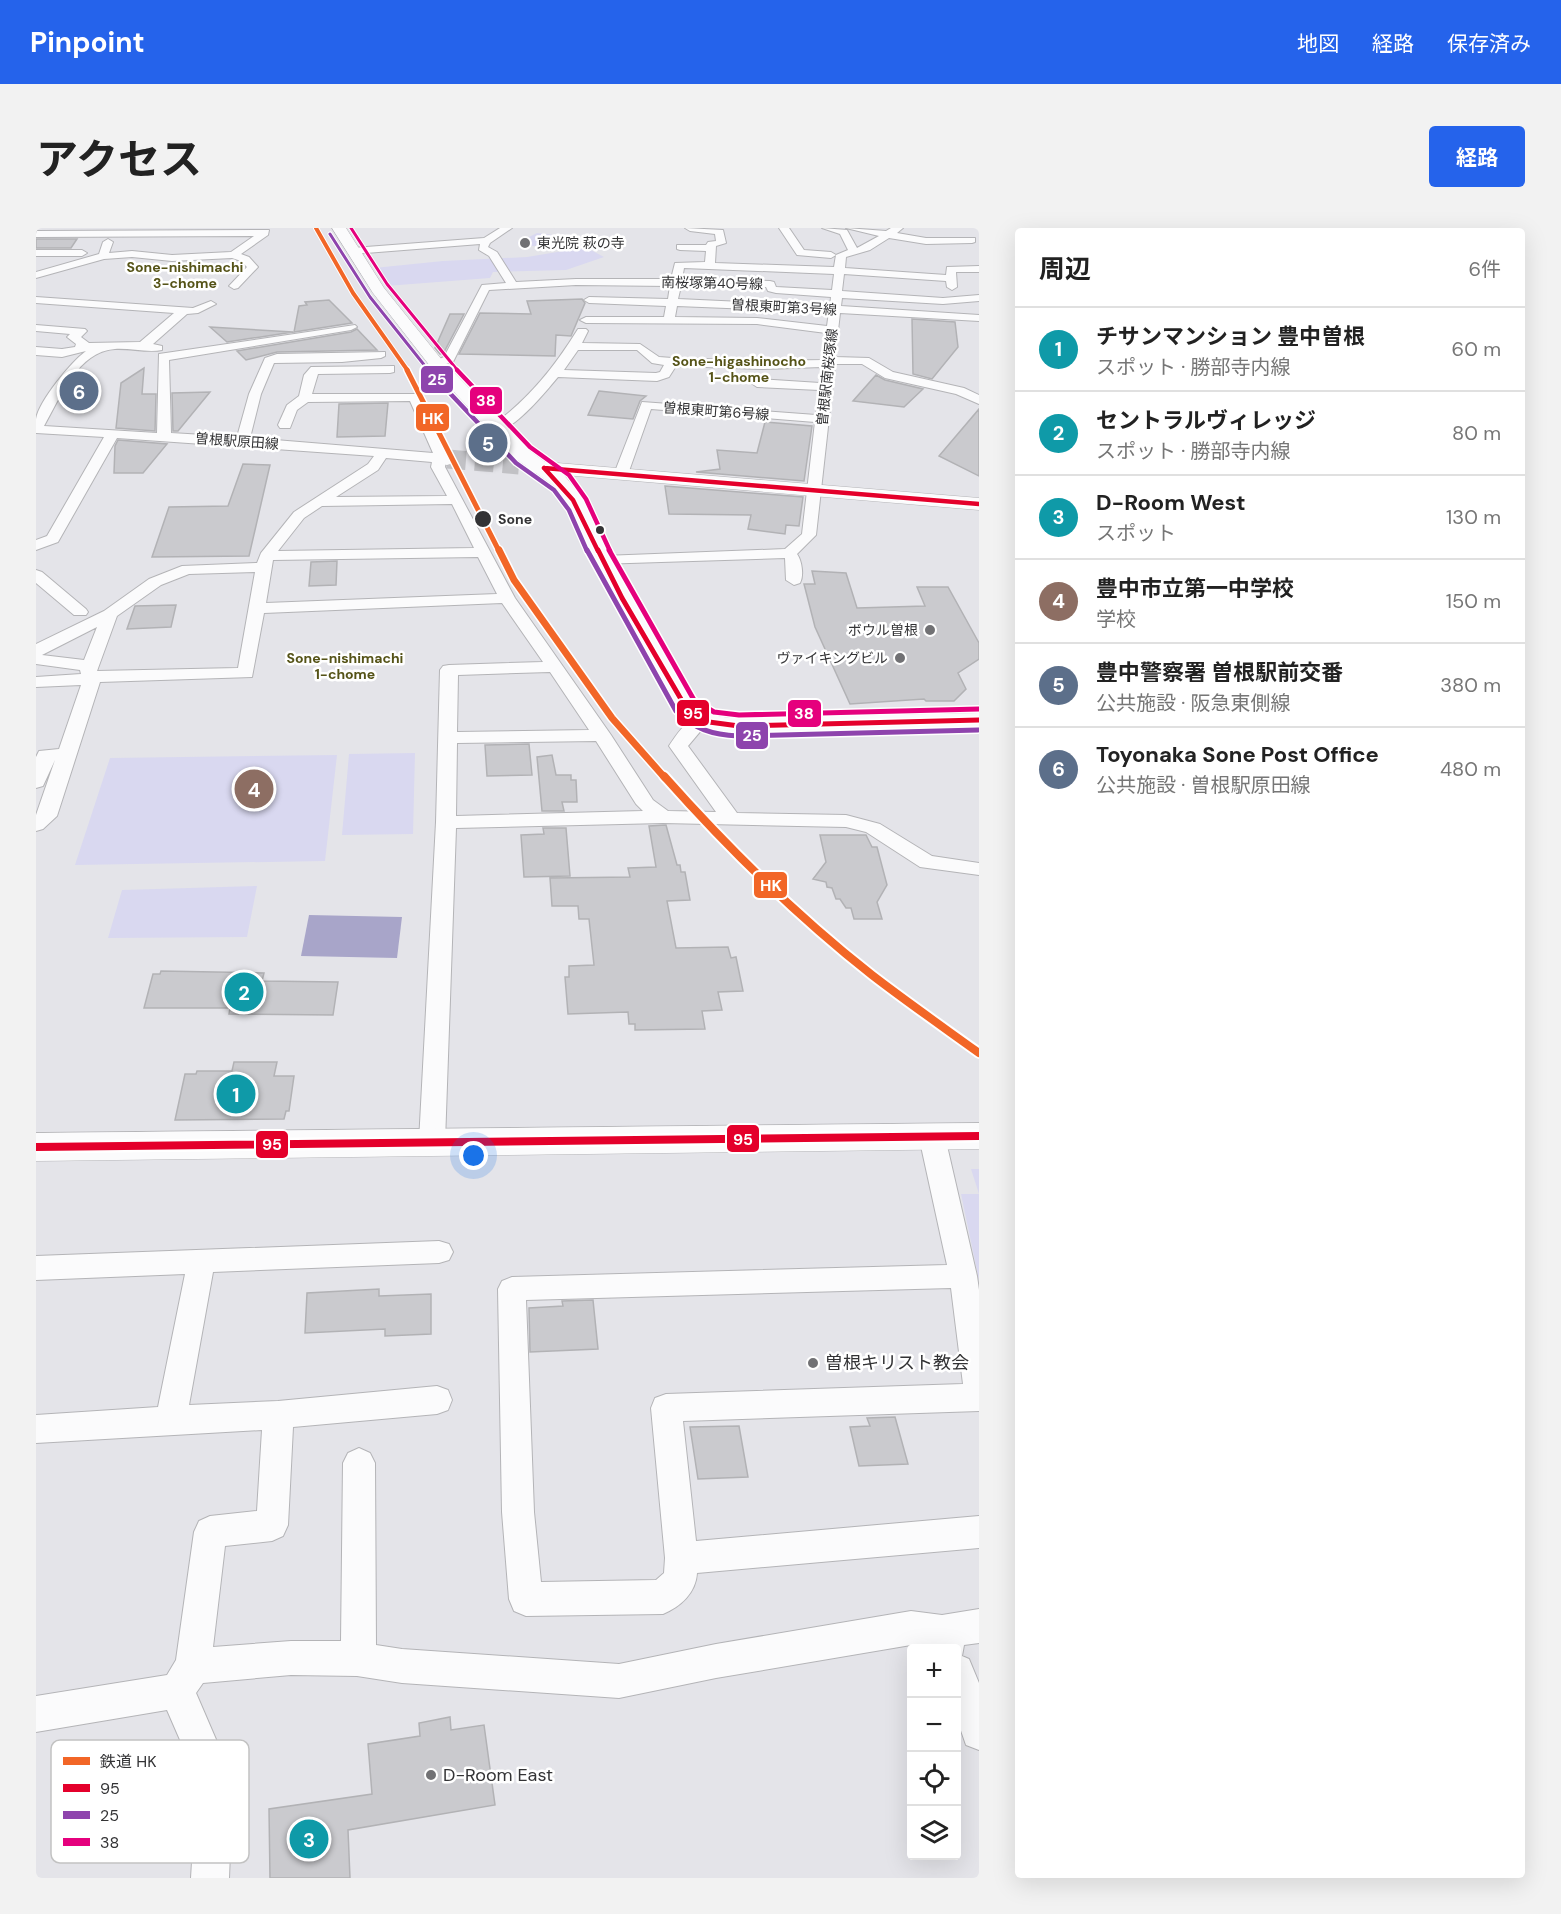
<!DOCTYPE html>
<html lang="ja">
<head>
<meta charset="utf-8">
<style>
	body { margin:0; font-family:"DM Sans","Noto Sans JP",sans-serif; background:#f2f2f2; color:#222 }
	.controls { position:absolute; right:18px; bottom:18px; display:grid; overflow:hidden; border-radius:6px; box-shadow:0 6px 24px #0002 }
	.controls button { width:54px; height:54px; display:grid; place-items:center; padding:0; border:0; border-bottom:2px solid #e0e0e0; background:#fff; color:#222; font:30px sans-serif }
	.you { position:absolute; left:438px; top:928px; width:21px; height:21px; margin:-15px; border:4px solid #fff; border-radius:50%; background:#1a73e8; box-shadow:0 0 0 9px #1a73e833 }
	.badge { display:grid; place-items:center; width:39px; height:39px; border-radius:50%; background:#2563eb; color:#fff; font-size:20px; font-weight:700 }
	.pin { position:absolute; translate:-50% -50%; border:3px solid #fff; box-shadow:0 2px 6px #0006 }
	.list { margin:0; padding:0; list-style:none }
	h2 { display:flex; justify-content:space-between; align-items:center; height:78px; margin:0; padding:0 24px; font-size:26px }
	h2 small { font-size:20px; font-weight:400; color:#767676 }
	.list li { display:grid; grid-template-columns:39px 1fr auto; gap:18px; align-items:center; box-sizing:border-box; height:84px; padding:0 24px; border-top:2px solid #e0e0e0 }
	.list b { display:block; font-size:22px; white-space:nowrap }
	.list p { margin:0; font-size:20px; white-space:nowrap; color:#767676 }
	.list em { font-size:20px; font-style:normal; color:#767676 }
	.icon { flex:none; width:33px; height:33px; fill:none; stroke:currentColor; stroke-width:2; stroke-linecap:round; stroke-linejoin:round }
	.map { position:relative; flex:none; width:943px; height:1650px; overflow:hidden; border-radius:6px }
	header { display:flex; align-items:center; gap:36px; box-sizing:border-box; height:84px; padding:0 30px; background:#2563eb; color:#fff }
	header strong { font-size:28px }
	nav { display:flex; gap:33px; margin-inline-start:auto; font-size:21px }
	.intro { display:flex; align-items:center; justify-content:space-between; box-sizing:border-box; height:144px; padding:0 36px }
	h1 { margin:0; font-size:42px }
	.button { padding:15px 27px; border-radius:6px; background:#2563eb; color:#fff; font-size:21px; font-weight:700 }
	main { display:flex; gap:36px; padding:0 36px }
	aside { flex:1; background:#fff; border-radius:6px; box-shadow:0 6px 24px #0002 }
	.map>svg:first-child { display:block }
	.green { fill:#d9d8f0 }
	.water { fill:#a8a5c9 }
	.building { fill:#cacace; stroke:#b2b2b5; stroke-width:1.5 }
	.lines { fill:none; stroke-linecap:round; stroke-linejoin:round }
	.secondary-tunnel { stroke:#c1c1c5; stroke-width:19; stroke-dasharray:19 9; stroke-linecap:butt }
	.street-casing { stroke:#b4b4b7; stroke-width:2 }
	.secondary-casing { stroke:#b4b4b7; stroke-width:1 }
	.street { fill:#fbfbfc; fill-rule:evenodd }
	.secondary { fill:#fbfbfc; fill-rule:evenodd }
	.bus-1-far2-casing { stroke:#fff; stroke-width:7 }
	.bus-1-far1-casing { stroke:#fff; stroke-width:8 }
	.bus-1-casing { stroke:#fff; stroke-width:13 }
	.bus-2-far2-casing { stroke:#fff; stroke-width:5 }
	.bus-2-far1-casing { stroke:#fff; stroke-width:7 }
	.bus-2-casing { stroke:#fff; stroke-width:8 }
	.bus-3-far2-casing { stroke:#fff; stroke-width:5 }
	.bus-3-far1-casing { stroke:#fff; stroke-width:7 }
	.bus-3-casing { stroke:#fff; stroke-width:8 }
	.bus-1-far2 { stroke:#e4002b; stroke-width:4.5 }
	.bus-1-far1 { stroke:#e4002b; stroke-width:5 }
	.bus-1 { stroke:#e4002b; stroke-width:8 }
	.bus-2-far2 { stroke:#8e44ad; stroke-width:3 }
	.bus-2-far1 { stroke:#8e44ad; stroke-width:4.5 }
	.bus-2 { stroke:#8e44ad; stroke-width:5 }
	.bus-3-far2 { stroke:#e5007d; stroke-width:3 }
	.bus-3-far1 { stroke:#e5007d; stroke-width:4.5 }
	.bus-3 { stroke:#e5007d; stroke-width:5 }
	.rail-1-far3-casing { stroke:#fff; stroke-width:6 }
	.rail-1-far2-casing { stroke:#fff; stroke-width:8 }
	.rail-1-far1-casing { stroke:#fff; stroke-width:10 }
	.rail-1-casing { stroke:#fff; stroke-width:12 }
	.rail-1-far3 { stroke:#f26627; stroke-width:4 }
	.rail-1-far2 { stroke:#f26627; stroke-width:5 }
	.rail-1-far1 { stroke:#f26627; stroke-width:7 }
	.rail-1 { stroke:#f26627; stroke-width:8 }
	.poi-dot { fill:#717174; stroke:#fff; stroke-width:2 }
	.stop-dot { fill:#333335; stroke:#fff; stroke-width:2 }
	.labels { text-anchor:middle; stroke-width:5; stroke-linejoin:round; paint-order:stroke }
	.far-poi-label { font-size:14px; fill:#333335; stroke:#fff; text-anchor:end }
	.far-neighbourhood-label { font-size:14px; font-weight:bold; fill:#555317; stroke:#fff }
	.far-street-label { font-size:14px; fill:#333335; stroke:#fff }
	.far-stop-label { font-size:14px; font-weight:bold; fill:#333335; stroke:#fff; text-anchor:start }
	.near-poi-label { font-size:18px; fill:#333335; stroke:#fff; text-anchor:start }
	.key { fill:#fff; stroke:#c2c2c2; stroke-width:1.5 }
	.key-label { font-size:16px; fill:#333335 }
	.line-badge { stroke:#fff; stroke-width:2 }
	.badge-label { font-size:16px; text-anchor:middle; font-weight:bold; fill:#fff }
</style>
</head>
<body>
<header>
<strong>Pinpoint</strong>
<nav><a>地図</a><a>経路</a><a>保存済み</a></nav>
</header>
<div class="intro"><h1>アクセス</h1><a class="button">経路</a></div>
<main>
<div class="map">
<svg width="943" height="1650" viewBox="0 0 943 1650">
	<rect width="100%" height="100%" fill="#e4e4e9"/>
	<path class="green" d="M501,5L517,7L514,10L541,12C522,15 496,22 481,15Z
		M545,20H551L568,29L530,42L457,44L454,50L350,58L338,40L407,33L491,29Z
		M379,525L377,606L306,607L313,526Z
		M301,527L289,633L39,637L74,530Z
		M221,658L211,709L72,710L86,662Z
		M935,941H943V1052L925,966H943Z"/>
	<path class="water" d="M273,687L366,689L361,730L265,728Z"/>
	<path class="building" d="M0,11H41L35,20H0Z
		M546,71L549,75L535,108L520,107L519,128L423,126L444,85L495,86L491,73Z
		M293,72L316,95L258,104L263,78L271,77L269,74Z
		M414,86H428L407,126H404L399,120Z
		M876,91L919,94L922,119L896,151L877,146Z
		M174,99L257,104L191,114Z
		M321,101L341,122L241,124L210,132L201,123L315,104Z
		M108,140L106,166H120L119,203L80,200L85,155Z
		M840,147L849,152L887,161L868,179L817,173Z
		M563,163L610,168L604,173L597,191L552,187Z
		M174,164L142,203H137L136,165Z
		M352,175L349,208L301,209L303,176Z
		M943,181V248L903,228Z
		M729,194L776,198L768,253L660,244L684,241L681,222L721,225Z
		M82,212L131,216L107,245H78L79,218Z
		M207,236L234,237L213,328L116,329L133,279L192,278Z
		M629,258L767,269L763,298L750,297L749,306L712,301L715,287L633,286Z
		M301,333L300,357L273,358L275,334Z
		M776,343L810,345L821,380L889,378L881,359H912L943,415V431L922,445L930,461L918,473H890L888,471L814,476L779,399L768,356H779Z
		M140,377L135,399L91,401L99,378Z
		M493,516L496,547L451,548L449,517Z
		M516,527L520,547H535V552H540L541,574H526L528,583H506L501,529Z
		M630,597L641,637H644L645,644H649L654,672L631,673L640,720L692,719L695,730L700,729L707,763L682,764L686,782L666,783L669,801L599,802V796H593L592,784L532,786L529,749H533V738L558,737L553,691H543L542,678H516L514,650L594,649L592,640L620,639L613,598Z
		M507,600H530L534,648L488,649L485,607L508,606Z
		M784,607H830L836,619H841L851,657L841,674L846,691H818L815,680H810L804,671H800L796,660L791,659L790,654L777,651L790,634Z
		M125,743L228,745L226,753L302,754L297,787L193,786L194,780H108L117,746H124Z
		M198,834H241L238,848H258L253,883H250L248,891L139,892L149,846H160L161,843H196Z
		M343,1061V1068L395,1066V1106L349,1108V1101L269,1105L271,1065Z
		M557,1072L562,1121L494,1124L493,1080L527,1078L526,1073Z
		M859,1189L872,1236L823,1238L814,1199L834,1198L831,1190Z
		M703,1198L712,1249L662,1251L654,1199Z
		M414,1489L415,1502L448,1497L459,1577L312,1602L314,1650H234L233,1581L336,1566L332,1516L384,1508L383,1495Z"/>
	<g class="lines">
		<path class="secondary-tunnel" d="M411,231L483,237"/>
		<defs>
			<path id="street" d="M464,0H476L454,15L452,19L461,24L480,54L540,51H635L639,35L669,34L670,23L644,22L641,21V17H670L672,14L680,13L679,6L654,3L649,0L687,2L690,15L680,18L679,35L798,39L800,27L795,30L761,27L743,0H753L768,22L795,24L800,27L812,22L804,6L786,0L811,2L821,20L843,8L810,0L850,3L855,0H867L861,5L890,10H939V14L936,15L890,16L853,10L834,22L810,29L809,40L910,47L911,39L943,38V44H920L921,59L916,62L911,59L910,53L808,46L806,63L907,70L943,67V73L907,76L806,70L805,78L943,87V93L804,85L799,129L833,130L857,144L928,160L943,167V176L920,166L849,150L826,136H799L780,307L761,326C766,333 768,348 764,355L758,357L750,352L749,330L562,336L559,333L567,328L749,321L766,306L779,194L615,181L592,246L585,250L578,246L606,174L780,187L783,162L721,159L715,155L721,151L784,155L786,139L726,141L640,138L633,149L621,153L522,149C511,162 475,207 457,203L455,200L457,197C494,170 519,138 542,101H550L552,103L546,115L604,116L623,129L636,130L726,133L787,132L790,105L721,96L550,95L544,92L550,89H628L630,78L553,75L548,72L553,69L632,71L634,58L540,57L453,62L417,134L400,139L394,135L408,129L446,57L470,55L453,28L443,22L444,16L317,26L312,23L317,20L448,10ZM648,40L798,46L796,62L740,59L738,54L734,53L646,51ZM645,58L730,59L732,63L740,65L795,69L794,78L642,71ZM641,78L793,84L791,98L721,90L639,89ZM542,122H601L616,135L628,137L624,144L620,145L528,142Z
				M233,2L232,7L205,26L213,29L222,39L202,60L198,61L193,58L211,39L205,33L196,30L136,33L96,29L68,31L0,50V44L63,26L67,14L72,11L77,14L73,25L96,23L136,27L195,24L218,8L0,9V3Z
				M0,22H46L51,25L46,28H0Z
				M0,69L157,80L175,73L180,76L162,85L151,86L117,116L126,118V122C112,125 94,120 79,121C42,123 24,170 8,198L121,205L123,126L319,97L321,99L315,102L133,132L135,205L201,209L213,166L229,130L241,126L349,124V128L345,130L306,134L238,135L225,166L214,210L397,225L374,173L272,174L261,182L254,200H244L242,197L251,177L263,168L268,147L275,139L358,138V144L354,145L282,146L276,166H382L411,223L409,239L479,370L575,507L617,572L632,583L680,584L633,518C641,506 654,485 670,489L673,493L652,518L701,585L810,587L844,596L896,628L943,635V647L884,639L830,604L810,599L627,595L420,600L409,914L405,921L396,924L387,921L383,914L400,594L404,442L407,438L413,437L507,434L466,375L228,385L216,449L64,454L21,588L7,601L0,603V587L19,532L7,558L0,560V529L3,523L23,521L45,457L0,459V449L45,446L44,442L0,436V416L68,383L113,351L146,338L221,335L225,325L258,284L332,236L338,228L81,210L22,314L0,322V312L11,308L68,209L0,205C0,200 0,195 0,191C3,173 35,134 50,123L26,129L0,127V119L26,121L39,119L40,116L31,109L34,106L0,103V97L49,101L51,103L45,109L53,115L104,114L138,85L0,75ZM350,230L396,234L395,239L411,268L300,269L342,242ZM416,276L438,320L242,323L268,290L286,278ZM442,329L461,366L230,375L237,332ZM219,344L202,440L61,443L81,388L125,357L153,346ZM61,399L48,432L6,427ZM514,444L553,502L421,504L422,447ZM560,513L600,576L607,583L420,588L421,515Z
				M0,342L6,344L50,381L52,384L50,387H38L0,355Z
				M896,899L905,902L909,909L941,1048L943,1062V1183L647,1193L660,1313L943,1288V1320L661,1345C660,1365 644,1379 627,1386L490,1388L478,1383L473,1371L466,1284L462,1061L466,1053L476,1049L911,1037L883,909L887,902ZM915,1060L927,1156L630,1166L619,1170L615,1180L629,1330L628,1345L620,1352L505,1354L498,1284L490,1072Z
				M403,1013L413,1016L417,1024L413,1032L403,1035L177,1044L153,1177L242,1173L401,1158L412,1162L416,1172L412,1182L401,1186L257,1199L252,1297L247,1308L236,1313L189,1318L177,1419L255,1413H305L307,1235L312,1225L323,1220L334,1225L339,1235L340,1417L366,1421L583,1436L680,1416L875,1383L906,1387L943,1381V1415L928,1417L926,1428L933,1431L943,1455V1522L930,1517L921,1491V1420H895L875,1417L680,1450L583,1470L366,1455L321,1448L255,1447L167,1455L160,1465L197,1551L193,1650H155L161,1551L131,1482L0,1504V1468L131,1447L140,1432L158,1304L163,1293L174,1288L221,1283L226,1202L0,1215V1187L122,1179L149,1046L0,1052V1028Z"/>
			<path id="secondary" d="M296,0H310L348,60L406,132L494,223L509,234L943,270V282L528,247L552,277L578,333L659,474C672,488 685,490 703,490L943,485V499L703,506C677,504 652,501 637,478L556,333L532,278L518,258L500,245L492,243L490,238L480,231L394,138L337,65Z
				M402,224L418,227L420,231L418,235L411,237L395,234L393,230L395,226Z
				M943,895V921L0,933V905Z"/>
		</defs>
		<use href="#street" class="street-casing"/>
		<use href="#secondary" class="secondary-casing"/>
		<use href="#street" class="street"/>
		<use href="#secondary" class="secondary"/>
		<defs>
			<path id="bus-1-far2" d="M508,240L537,272L562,323
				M508,240L943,276"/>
			<path id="bus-1-far1" d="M562,322L586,370L649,478L661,488L673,494L703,498L943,492"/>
			<path id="bus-1" d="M0,919L943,908"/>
			<path id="bus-2-far2" d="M294,6L334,69L393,143"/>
			<path id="bus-2-far1" d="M392,142L480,235L518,262L533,282L551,323"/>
			<path id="bus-2" d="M551,322L640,483C658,501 677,507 702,508L942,502"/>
			<path id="bus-3-far2" d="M315,0L351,56L422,143"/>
			<path id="bus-3-far1" d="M421,142L494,219L533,247L550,271L574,323"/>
			<path id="bus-3" d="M573,322L658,472L678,484L703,487L943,481"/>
		</defs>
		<use href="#bus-1-far2" class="bus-1-far2-casing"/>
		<use href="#bus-1-far1" class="bus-1-far1-casing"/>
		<use href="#bus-1" class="bus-1-casing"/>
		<use href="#bus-2-far2" class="bus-2-far2-casing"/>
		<use href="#bus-2-far1" class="bus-2-far1-casing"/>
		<use href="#bus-2" class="bus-2-casing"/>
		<use href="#bus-3-far2" class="bus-3-far2-casing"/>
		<use href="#bus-3-far1" class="bus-3-far1-casing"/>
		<use href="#bus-3" class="bus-3-casing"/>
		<use href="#bus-1-far2" class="bus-1-far2"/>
		<use href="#bus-1-far1" class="bus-1-far1"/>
		<use href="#bus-1" class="bus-1"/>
		<use href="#bus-2-far2" class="bus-2-far2"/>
		<use href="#bus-2-far1" class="bus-2-far1"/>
		<use href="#bus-2" class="bus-2"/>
		<use href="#bus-3-far2" class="bus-3-far2"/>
		<use href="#bus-3-far1" class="bus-3-far1"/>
		<use href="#bus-3" class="bus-3"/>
		<defs>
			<path id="rail-1-far3" d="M280,0L317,65L372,143"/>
			<path id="rail-1-far2" d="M371,142L463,323"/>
			<path id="rail-1-far1" d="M463,322L478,352L576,490L629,550"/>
			<path id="rail-1" d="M628,548C691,619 761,688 836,747C871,774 907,799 943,825"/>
		</defs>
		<use href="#rail-1-far3" class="rail-1-far3-casing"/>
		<use href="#rail-1-far2" class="rail-1-far2-casing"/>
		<use href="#rail-1-far1" class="rail-1-far1-casing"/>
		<use href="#rail-1" class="rail-1-casing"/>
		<use href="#rail-1-far3" class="rail-1-far3"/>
		<use href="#rail-1-far2" class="rail-1-far2"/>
		<use href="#rail-1-far1" class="rail-1-far1"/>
		<use href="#rail-1" class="rail-1"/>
	</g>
	<g class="poi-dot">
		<circle cx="489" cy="15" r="6"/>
		<circle cx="894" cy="402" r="6"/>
		<circle cx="864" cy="430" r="6"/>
		<circle cx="777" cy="1135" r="6"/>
		<circle cx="395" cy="1547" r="6"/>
	</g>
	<g class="stop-dot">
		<circle cx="447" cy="291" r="9"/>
		<circle cx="564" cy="302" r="5"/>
	</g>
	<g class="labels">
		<g class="far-poi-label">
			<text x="501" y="20" text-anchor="start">東光院 萩の寺</text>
			<text x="882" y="407">ボウル曽根</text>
			<text x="852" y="435">ヴァイキングビル</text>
		</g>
		<g class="far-neighbourhood-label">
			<text x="149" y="44">Sone-nishimachi<tspan x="149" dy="16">3-chome</tspan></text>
			<text x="703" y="138">Sone-higashinocho<tspan x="703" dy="16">1-chome</tspan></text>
			<text x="309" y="435">Sone-nishimachi<tspan x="309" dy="16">1-chome</tspan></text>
		</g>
		<g class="far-street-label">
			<text transform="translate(676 55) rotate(1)" y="5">南桜塚第40号線</text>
			<text transform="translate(748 79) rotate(3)" y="5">曽根東町第3号線</text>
			<text transform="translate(791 149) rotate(-84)" y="5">曽根駅南桜塚線</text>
			<text transform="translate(680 183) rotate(4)" y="5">曽根東町第6号線</text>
			<text transform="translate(201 213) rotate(4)" y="5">曽根駅原田線</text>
		</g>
		<g class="far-stop-label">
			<text x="462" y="296">Sone</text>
		</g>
		<g class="near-poi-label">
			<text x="789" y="1141">曽根キリスト教会</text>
			<text x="407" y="1553">D-Room East</text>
		</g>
	</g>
	<rect x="15" y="1512" width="198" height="123" rx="9" class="key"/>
	<rect x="27" y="1529" width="27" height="8" fill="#f26627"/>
	<rect x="27" y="1556" width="27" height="8" fill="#e4002b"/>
	<rect x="27" y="1583" width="27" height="8" fill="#8e44ad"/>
	<rect x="27" y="1610" width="27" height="8" fill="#e5007d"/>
	<g class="key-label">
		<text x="64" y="1539">鉄道 HK</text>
		<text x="64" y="1566">95</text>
		<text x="64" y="1593">25</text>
		<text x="64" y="1620">38</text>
	</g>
	<g class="line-badge">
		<rect x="384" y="137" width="34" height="29" rx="6" fill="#8e44ad"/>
		<rect x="433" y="158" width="34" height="29" rx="6" fill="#e5007d"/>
		<rect x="379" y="175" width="35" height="29" rx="6" fill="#f26627"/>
		<rect x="640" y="471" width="34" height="28" rx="6" fill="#e4002b"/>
		<rect x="751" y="471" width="35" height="29" rx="6" fill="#e5007d"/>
		<rect x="699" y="493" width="34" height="29" rx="6" fill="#8e44ad"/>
		<rect x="717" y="643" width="35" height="28" rx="6" fill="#f26627"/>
		<rect x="690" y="896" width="34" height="29" rx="6" fill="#e4002b"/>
		<rect x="219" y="902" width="34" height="29" rx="6" fill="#e4002b"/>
	</g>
	<g class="badge-label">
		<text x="401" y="157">25</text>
		<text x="450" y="178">38</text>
		<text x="397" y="196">HK</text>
		<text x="657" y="491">95</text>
		<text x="768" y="491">38</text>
		<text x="716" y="513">25</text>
		<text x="735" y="663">HK</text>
		<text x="707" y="917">95</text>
		<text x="236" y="922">95</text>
	</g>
</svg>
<div class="controls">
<button>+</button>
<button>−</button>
<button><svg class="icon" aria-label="locate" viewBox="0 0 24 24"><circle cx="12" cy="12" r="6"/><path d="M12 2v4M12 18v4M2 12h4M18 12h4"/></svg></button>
<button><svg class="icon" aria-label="layers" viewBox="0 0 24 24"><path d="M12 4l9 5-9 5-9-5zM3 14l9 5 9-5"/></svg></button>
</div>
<div class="you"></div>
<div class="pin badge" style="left:200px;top:866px;background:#0f9aa8">1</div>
<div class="pin badge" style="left:208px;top:764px;background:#0f9aa8">2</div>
<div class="pin badge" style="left:273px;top:1611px;background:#0f9aa8">3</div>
<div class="pin badge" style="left:218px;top:561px;background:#8d6e63">4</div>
<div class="pin badge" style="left:452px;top:215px;background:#5c6f8a">5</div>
<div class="pin badge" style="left:43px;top:163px;background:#5c6f8a">6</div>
</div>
<aside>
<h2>周辺<small>6件</small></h2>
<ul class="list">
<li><span class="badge" style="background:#0f9aa8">1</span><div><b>チサンマンション 豊中曽根</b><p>スポット · 勝部寺内線</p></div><em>60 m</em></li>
<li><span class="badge" style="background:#0f9aa8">2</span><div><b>セントラルヴィレッジ</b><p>スポット · 勝部寺内線</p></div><em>80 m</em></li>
<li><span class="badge" style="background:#0f9aa8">3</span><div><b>D-Room West</b><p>スポット</p></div><em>130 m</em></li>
<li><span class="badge" style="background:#8d6e63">4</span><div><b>豊中市立第一中学校</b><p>学校</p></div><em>150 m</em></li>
<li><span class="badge" style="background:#5c6f8a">5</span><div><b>豊中警察署 曽根駅前交番</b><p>公共施設 · 阪急東側線</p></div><em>380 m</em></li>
<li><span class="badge" style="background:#5c6f8a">6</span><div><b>Toyonaka Sone Post Office</b><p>公共施設 · 曽根駅原田線</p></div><em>480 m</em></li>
</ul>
</aside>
</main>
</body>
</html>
